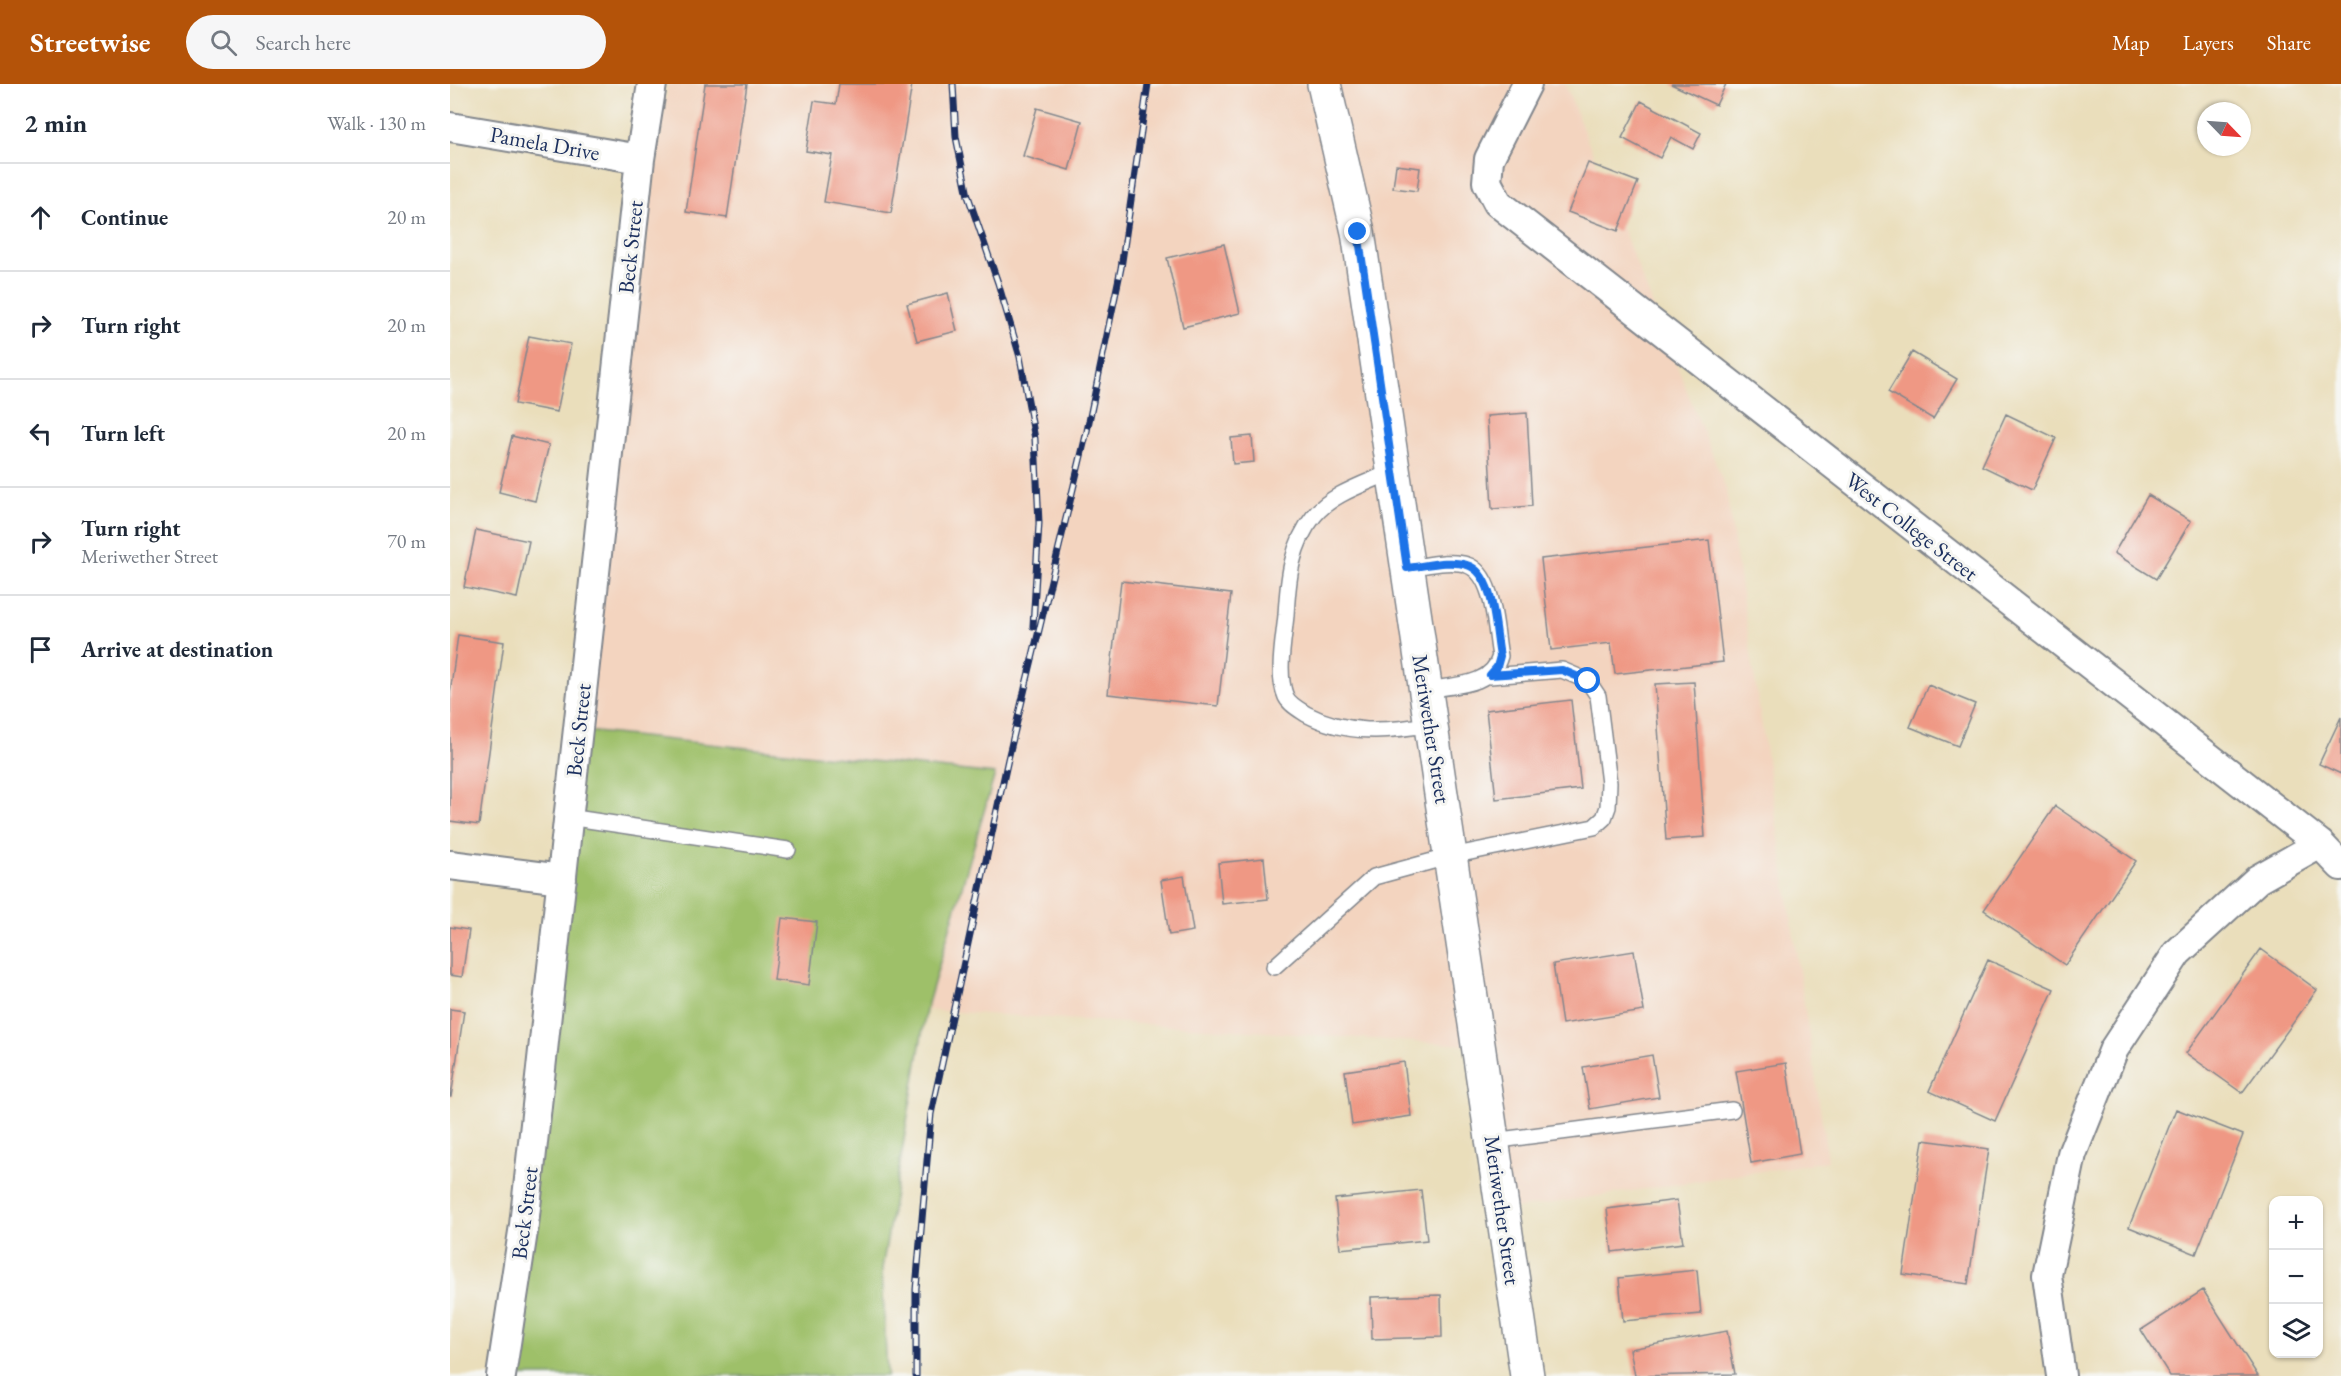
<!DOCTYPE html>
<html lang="en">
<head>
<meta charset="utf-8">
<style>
	body { margin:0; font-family:"EB Garamond",serif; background:#f6f6f7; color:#1f2937 }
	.controls { position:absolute; right:18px; bottom:18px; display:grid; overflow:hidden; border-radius:12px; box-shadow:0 2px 4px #0004 }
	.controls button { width:54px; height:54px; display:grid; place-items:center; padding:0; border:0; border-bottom:2px solid #e0e1e3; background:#fff; color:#1f2937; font:30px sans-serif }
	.compass { position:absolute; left:1747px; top:18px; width:54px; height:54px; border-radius:50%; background:#fff; box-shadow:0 2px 4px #0004; rotate:115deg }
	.stop { position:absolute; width:18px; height:18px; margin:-14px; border:4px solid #1a73e8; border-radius:50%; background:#fff }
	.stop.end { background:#1a73e8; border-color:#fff; box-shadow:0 2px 6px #0008 }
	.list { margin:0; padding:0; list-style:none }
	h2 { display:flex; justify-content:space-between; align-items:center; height:78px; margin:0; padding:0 24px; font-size:26px }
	h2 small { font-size:20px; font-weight:400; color:#747a83 }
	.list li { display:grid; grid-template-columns:39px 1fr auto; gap:18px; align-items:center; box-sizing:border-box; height:108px; padding:0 24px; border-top:2px solid #e0e1e3 }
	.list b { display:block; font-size:22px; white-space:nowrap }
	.list p { margin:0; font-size:20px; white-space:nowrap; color:#747a83 }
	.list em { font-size:20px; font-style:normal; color:#747a83 }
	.icon { flex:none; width:33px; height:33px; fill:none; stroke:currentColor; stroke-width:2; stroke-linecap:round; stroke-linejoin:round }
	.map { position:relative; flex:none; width:1891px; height:1292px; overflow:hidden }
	header { display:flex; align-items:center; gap:36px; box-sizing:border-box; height:84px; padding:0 30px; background:#b45309; color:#fff }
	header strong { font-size:28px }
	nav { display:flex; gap:33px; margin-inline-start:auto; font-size:21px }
	.search { width:420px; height:54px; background:#f6f6f7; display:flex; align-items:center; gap:15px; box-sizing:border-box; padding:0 21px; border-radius:33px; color:#747a83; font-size:22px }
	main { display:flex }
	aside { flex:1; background:#fff }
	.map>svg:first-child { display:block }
	.built { fill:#f3d4bf }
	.green { fill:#9ec069; stroke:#5c7864; stroke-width:1.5 }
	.building { fill:#ef9884 }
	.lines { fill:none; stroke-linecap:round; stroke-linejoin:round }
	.lane-casing { stroke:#82868c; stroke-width:18 }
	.street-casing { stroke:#82868c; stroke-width:32 }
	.secondary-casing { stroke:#82868c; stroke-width:36 }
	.lane { stroke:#fff; stroke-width:15 }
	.street { stroke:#fff; stroke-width:28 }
	.secondary { stroke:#fff; stroke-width:33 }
	.rail-casing { stroke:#1b2f5e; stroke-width:7 }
	.rail { stroke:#f6f6f2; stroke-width:4.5; stroke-dasharray:14; stroke-linecap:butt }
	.route { stroke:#1a73e8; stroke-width:8 }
	.labels { text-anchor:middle; stroke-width:6; stroke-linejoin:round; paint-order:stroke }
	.street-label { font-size:22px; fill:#1b2f5e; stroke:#f6f6f2 }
</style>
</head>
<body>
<header>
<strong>Streetwise</strong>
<div class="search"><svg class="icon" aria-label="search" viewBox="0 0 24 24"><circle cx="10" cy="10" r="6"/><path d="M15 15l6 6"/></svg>Search here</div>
<nav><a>Map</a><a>Layers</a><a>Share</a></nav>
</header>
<main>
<aside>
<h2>2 min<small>Walk · 130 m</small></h2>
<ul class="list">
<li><svg class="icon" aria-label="ahead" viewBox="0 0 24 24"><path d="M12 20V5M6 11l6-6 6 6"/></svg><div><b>Continue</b></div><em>20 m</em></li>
<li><svg class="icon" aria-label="right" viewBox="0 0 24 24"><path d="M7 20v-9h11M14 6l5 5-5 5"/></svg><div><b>Turn right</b></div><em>20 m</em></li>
<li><svg class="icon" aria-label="left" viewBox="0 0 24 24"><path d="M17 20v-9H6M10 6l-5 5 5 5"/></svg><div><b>Turn left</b></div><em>20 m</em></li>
<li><svg class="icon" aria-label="right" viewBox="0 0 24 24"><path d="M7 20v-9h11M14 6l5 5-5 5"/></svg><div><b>Turn right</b><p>Meriwether Street</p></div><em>70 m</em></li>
<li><svg class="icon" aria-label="arrive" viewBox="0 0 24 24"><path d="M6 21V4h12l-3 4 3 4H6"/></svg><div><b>Arrive at destination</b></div></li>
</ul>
</aside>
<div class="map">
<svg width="1891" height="1292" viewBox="0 0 1891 1292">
	<rect width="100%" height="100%" fill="#f6f6f2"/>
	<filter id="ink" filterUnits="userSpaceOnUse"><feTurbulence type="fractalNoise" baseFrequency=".0167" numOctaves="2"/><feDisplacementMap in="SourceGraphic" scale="12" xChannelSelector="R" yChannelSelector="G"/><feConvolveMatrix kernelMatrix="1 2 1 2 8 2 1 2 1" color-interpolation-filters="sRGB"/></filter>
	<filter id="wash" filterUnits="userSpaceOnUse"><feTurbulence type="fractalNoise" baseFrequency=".008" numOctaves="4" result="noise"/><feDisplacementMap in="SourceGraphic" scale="24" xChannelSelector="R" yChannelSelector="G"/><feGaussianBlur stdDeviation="1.35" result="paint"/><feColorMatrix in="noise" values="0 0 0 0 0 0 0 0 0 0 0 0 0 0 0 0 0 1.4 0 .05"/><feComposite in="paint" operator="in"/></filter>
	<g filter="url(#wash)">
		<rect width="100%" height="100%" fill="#eadebb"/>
		<path class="built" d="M218,0H1115L1276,405L1378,1077L1063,1125L1031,962L476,926L478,910L126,646L135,568Z"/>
		<path class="green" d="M126,646L545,690L476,926L432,1185L437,1292H57Z"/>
		<g id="blocks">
			<path class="building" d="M255,0H297L277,134L236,128Z
				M389,0H462L441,129L374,118L382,71L356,67L364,17L386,20Z
				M1221,0H1276L1266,21Z
				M1191,17L1251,49L1243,65L1221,53L1210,74L1172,54Z
				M587,24L632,37L619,86L573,72Z
				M1138,79L1188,98L1168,147L1118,128Z
				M946,81L970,84L967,107L943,104Z
				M774,160L790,229L733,243L717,174Z
				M498,209L507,247L467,257L457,220Z
				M79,252L121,260L107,328L65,320Z
				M1462,268L1507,295L1483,335L1438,308Z
				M1077,329L1082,422L1042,425L1037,332Z
				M1556,330L1606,354L1582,406L1532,382Z
				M62,352L99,361L85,417L49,408Z
				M802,352L804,378L783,380L781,354Z
				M1698,411L1741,437L1706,495L1664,469Z
				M26,446L79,457L67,514L14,503Z
				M1259,456L1273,578L1165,590L1161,559L1101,566L1091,475Z
				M671,497L781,510L768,622L658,610Z
				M8,551L54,558L29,741L0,737V609Z
				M1244,598L1255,753L1216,756L1205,600Z
				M1478,601L1525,620L1508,662L1460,643Z
				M1121,616L1131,705L1046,715L1036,626Z
				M1891,633V690L1869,680Z
				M1605,722L1686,777L1615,881L1534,826Z
				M814,774L818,815L772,820L768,779Z
				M734,792L743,847L719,851L711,796Z
				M332,834L367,838L359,901L324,896Z
				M0,843L19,846L12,893L0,891Z
				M1811,865L1867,906L1792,1009L1736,969Z
				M1184,867L1194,927L1112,940L1103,880Z
				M1538,876L1604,905L1545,1037L1479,1007Z
				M0,925L14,927L1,1013H0Z
				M1202,971L1209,1013L1140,1025L1133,983Z
				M954,978L961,1032L902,1041L895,987Z
				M1336,979L1350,1070L1301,1079L1286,987Z
				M1726,1025L1793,1051L1746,1170L1679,1143Z
				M1473,1056L1539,1065L1518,1200L1453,1190Z
				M971,1106L977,1156L890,1165L885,1115Z
				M1227,1116L1233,1159L1162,1168L1157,1125Z
				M1247,1186L1251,1230L1173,1237L1169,1194Z
				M1753,1206L1808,1292H1720L1691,1246Z
				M991,1211L992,1253L922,1255L921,1213Z
				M1277,1247L1285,1290L1185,1292L1180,1265Z"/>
		</g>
	</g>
	<g filter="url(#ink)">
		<use href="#blocks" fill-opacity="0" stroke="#82868c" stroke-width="1.5"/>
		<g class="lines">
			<defs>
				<path id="lane" d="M943,387C918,399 882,409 864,432C841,460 838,496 836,531C834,555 826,590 836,613C839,620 850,626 856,630C896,651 938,648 981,640
					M957,484C975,482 1000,475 1017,481C1045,490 1045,547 1050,572C1042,603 1002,601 976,606
					M118,733L338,766
					M824,883L924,793L1001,772L1144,743L1154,734L1158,723L1159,699L1148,612L1138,597L1112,586L1040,592
					M1042,1057L1282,1026"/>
				<path id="street" d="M1077,0L1039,75L1037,98L1048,119L1870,760L1891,782
					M0,43L190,75
					M0,781L112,795
					M51,1292L74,1141L190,75L202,0
					M1611,1292L1597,1191L1622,1070L1664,965L1727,869L1808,795L1870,760"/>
				<path id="secondary" d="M874,0L908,148L1077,1292"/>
			</defs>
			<use href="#lane" class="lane-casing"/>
			<use href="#street" class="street-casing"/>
			<use href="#secondary" class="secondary-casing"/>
			<use href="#lane" class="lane"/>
			<use href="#street" class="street"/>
			<use href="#secondary" class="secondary"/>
			<defs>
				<path id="rail" d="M503,0L506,53L518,112L548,199L570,273L585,355L589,439L583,542
					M466,1292V1205L481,1030L558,675L637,347L671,184L698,0"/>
			</defs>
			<use href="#rail" class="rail-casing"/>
			<use href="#rail" class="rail"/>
		</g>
	</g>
	<g class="lines" filter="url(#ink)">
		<path class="route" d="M908,148L957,484C975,482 1000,475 1017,481C1045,489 1045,547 1050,572L1047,583L1040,591L1112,586L1138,597"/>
	</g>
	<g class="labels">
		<g class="street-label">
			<text transform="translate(95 59) rotate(10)" y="8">Pamela Drive</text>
			<text transform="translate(180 163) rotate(-84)" y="8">Beck Street</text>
			<text transform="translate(1462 442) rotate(38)" y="8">West College Street</text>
			<text transform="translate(982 645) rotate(81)" y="8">Meriwether Street</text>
			<text transform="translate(128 646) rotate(-84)" y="8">Beck Street</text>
			<text transform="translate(1053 1126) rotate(82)" y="8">Meriwether Street</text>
			<text transform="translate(74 1129) rotate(-83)" y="8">Beck Street</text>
		</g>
	</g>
</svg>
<div class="controls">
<button>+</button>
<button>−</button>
<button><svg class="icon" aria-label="layers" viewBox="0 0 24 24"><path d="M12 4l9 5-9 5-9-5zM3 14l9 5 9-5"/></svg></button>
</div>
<svg class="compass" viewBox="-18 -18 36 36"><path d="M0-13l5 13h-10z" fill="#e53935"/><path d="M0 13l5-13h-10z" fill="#747a83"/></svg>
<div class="stop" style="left:1138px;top:597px"></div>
<div class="stop end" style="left:908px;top:148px"></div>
</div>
</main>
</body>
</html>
